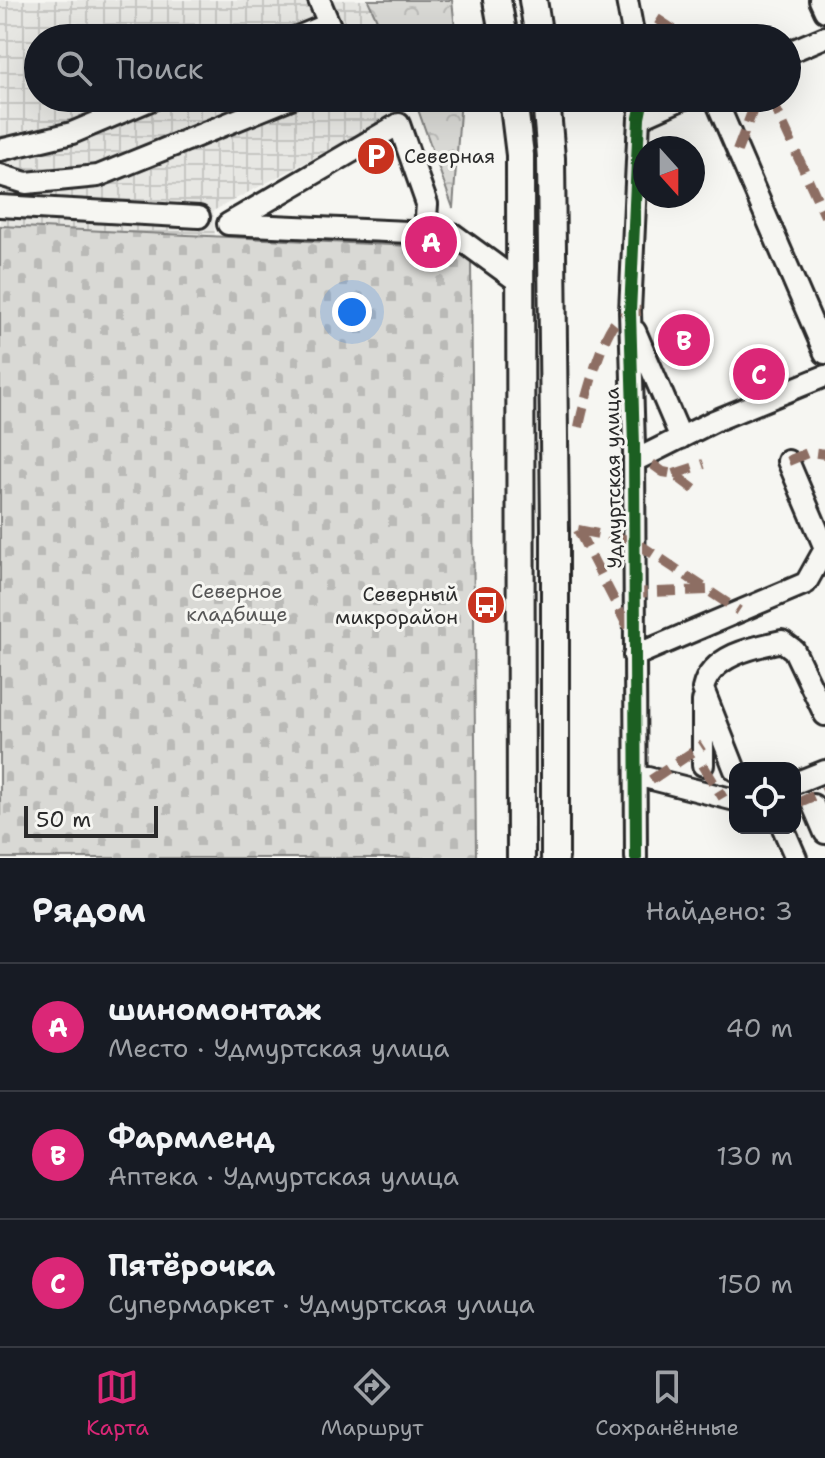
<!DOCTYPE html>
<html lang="ru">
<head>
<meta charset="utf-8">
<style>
	body { margin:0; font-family:"Shantell Sans",sans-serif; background:#20242c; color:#f1f3f6 }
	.controls { position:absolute; right:24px; bottom:24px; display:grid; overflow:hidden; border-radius:16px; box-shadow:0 8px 32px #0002 }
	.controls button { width:72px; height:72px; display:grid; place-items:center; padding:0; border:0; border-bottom:2px solid #363941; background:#171b24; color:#f1f3f6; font:40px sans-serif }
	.compass { position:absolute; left:633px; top:136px; width:72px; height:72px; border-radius:50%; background:#171b24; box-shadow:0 8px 32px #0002; rotate:159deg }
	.scale { position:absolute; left:24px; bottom:20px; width:134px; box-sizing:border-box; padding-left:8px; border:4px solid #2b2b2b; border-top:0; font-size:22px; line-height:28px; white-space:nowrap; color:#2b2b2b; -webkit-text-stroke:6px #f6f6f2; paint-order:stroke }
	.you { position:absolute; left:352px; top:312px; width:28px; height:28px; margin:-20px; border:6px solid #fff; border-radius:50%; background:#1a73e8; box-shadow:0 0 0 12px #1a73e833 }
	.badge { display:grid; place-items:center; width:52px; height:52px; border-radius:50%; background:#db2777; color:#fff; font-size:26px; font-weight:700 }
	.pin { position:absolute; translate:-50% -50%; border:4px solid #fff; box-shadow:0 2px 8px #0006 }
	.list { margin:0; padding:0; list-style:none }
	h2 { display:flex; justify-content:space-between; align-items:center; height:104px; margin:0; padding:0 32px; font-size:34px }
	h2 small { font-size:26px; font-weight:400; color:#9ea1a6 }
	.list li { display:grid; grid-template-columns:52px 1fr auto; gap:24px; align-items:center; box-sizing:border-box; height:128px; padding:0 32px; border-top:2px solid #363941 }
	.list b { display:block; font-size:30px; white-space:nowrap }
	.list p { margin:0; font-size:26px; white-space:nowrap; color:#9ea1a6 }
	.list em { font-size:26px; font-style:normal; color:#9ea1a6 }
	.icon { flex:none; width:44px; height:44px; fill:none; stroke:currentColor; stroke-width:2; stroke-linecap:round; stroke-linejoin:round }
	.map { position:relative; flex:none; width:825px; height:858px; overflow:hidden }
	.search { position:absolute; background:#171b24; box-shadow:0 8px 32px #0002; left:24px; right:24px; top:24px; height:88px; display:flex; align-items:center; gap:20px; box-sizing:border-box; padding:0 28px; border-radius:44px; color:#9ea1a6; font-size:30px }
	.sheet { height:488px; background:#171b24 }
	nav { display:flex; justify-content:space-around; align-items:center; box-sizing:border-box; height:112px; border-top:2px solid #363941; background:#171b24; font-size:22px; color:#9ea1a6 }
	nav a { display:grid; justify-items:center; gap:4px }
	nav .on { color:#db2777 }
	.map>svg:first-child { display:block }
	.industrial { fill:url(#industrial-grid) }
	.forest { fill:url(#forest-crowns); stroke:#828280; stroke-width:2 }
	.cemetery { fill:url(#cemetery-stones); stroke:#828280; stroke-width:2 }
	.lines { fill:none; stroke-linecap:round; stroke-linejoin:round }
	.minor-casing { stroke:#2b2b2b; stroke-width:26 }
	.major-casing { stroke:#2b2b2b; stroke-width:32 }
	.minor { stroke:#f6f6f2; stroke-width:20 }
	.major { stroke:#f6f6f2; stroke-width:26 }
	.quiet { stroke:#8d6e63; stroke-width:10; stroke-dasharray:20 10; stroke-linecap:butt }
	.cycleway-casing { stroke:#f6f6f2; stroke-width:17 }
	.cycleway { stroke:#1b5e20; stroke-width:12 }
	.labels { text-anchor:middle; stroke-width:6; stroke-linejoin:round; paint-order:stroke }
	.poi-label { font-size:20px; fill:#2b2b2b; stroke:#f6f6f2; text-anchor:start }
	.street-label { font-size:20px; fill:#2b2b2b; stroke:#f6f6f2 }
	.park-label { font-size:20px; fill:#565656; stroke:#f6f6f2 }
</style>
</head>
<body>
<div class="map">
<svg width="825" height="858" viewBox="0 0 825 858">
	<defs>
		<pattern id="industrial-grid" width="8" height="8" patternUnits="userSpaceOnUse" patternTransform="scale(2)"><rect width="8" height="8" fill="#e7e7e3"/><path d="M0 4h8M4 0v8" fill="none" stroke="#c6c6c3"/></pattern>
		<pattern id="forest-crowns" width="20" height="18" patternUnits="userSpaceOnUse" patternTransform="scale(2)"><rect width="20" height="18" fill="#d9d9d5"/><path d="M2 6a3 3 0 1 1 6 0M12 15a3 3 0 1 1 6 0" fill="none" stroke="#babab7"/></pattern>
		<pattern id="cemetery-stones" width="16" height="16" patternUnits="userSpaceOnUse" patternTransform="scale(2)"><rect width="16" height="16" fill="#d9d9d5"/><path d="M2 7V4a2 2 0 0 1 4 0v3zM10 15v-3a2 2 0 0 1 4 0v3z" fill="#babab7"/></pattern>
	</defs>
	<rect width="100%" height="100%" fill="#f6f6f2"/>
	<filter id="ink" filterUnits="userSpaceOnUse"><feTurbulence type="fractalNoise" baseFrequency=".0125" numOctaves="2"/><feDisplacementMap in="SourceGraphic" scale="16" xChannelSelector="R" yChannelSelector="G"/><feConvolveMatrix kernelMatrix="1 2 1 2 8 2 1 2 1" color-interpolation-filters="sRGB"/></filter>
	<g filter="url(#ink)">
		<path class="industrial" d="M0,0H368L385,38H38V98H413L416,104L213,211L215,236L0,226Z"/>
		<path class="forest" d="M368,0H452L456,38H385Z
			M413,98H461L453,208L416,104Z"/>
		<path class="cemetery" d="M0,226L453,248L471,261L476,858H0Z"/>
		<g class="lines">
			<defs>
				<path id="minor" d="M319,0L335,38
					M627,0L634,38
					M820,0L825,11
					M295,38L329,24
					M787,53L825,37
					M715,98L825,353
					M639,118L684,98
					M0,150L72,133L155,98
					M0,175L26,183L98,176L291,98
					M0,206L199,217
					M425,232L427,204L399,124L228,224L453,234L520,283
					M635,331L681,438
					M634,461L714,421L825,376
					M788,461L825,548
					M634,656L806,583L825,549
					M703,701V765
					M735,770L703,689C710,656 753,647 782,641L794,650L825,715
					M636,775L735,800
					M795,783L825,771
					M813,805L825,833
					M783,828L796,858
					M636,858L634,446L630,312L639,118L643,98"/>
				<path id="major" d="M497,0L504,38
					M533,0L539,38
					M513,98L520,155L521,858
					M546,98L551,158L555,529V858"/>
			</defs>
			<use href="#minor" class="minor-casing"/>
			<use href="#major" class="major-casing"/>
			<use href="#minor" class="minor"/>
			<use href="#major" class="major"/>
			<path class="quiet" d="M657,19L686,38
				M771,98L825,216
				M737,151L757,99
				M579,427C583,405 601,340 614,324C624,312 635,311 649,310
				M788,461L810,452L825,454
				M652,464L663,472L674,474L695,490
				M674,474L704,464
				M578,530L634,541L739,611
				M578,530L631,633
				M627,593L707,590
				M703,765L723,798
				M651,780L703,745
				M795,804L825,791"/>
			<defs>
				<path id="cycleway" d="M636,858L634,446L630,312L639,118L643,98"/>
			</defs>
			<use href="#cycleway" class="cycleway-casing"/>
			<use href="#cycleway" class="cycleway"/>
		</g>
	</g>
	<defs>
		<symbol id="parking-disc" viewBox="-11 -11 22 22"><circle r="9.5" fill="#c8321e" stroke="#f6f6f2"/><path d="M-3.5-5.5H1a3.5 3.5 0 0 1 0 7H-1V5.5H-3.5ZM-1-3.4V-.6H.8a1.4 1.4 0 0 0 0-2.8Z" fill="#fff"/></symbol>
		<symbol id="bus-disc" viewBox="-11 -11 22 22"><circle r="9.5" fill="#c8321e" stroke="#f6f6f2"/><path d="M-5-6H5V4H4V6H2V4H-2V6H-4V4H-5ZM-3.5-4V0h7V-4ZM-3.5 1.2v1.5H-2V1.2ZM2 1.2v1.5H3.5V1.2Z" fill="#fff"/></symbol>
	</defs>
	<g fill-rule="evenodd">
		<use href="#parking-disc" x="354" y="134" width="44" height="44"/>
		<use href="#bus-disc" x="464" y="583" width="44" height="44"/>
	</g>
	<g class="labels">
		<g class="poi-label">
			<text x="404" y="163">Северная</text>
			<text x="458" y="601" text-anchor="end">Северный<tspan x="458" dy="23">микрорайон</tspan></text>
		</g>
		<g class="street-label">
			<text transform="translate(613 478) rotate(-91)" y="7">Удмуртская улица</text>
		</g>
		<g class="park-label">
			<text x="237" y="598">Северное<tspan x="237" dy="23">кладбище</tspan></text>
		</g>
	</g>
</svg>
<div class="controls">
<button><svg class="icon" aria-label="locate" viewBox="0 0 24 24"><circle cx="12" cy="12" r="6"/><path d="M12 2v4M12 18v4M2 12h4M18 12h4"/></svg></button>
</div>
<svg class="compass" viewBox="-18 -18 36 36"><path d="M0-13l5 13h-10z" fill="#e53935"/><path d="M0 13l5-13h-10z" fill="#9ea1a6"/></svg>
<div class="scale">50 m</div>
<div class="you"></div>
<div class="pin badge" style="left:431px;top:242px">A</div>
<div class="pin badge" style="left:684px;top:340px">B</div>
<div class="pin badge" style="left:759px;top:374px">C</div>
<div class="search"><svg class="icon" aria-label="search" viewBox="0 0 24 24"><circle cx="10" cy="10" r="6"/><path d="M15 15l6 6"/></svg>Поиск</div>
</div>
<section class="sheet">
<h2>Рядом<small>Найдено: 3</small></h2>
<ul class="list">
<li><span class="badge">A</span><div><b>шиномонтаж</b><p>Место · Удмуртская улица</p></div><em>40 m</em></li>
<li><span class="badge">B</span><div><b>Фармленд</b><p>Аптека · Удмуртская улица</p></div><em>130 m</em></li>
<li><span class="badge">C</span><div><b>Пятёрочка</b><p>Супермаркет · Удмуртская улица</p></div><em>150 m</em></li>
</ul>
</section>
<nav>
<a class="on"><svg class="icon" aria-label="map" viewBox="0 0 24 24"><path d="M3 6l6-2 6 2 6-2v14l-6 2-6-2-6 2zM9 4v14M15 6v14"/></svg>Карта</a>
<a><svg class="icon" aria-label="directions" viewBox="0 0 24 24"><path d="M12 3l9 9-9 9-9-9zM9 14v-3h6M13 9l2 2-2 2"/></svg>Маршрут</a>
<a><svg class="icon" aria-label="saved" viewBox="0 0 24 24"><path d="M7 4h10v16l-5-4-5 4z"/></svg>Сохранённые</a>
</nav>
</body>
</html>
